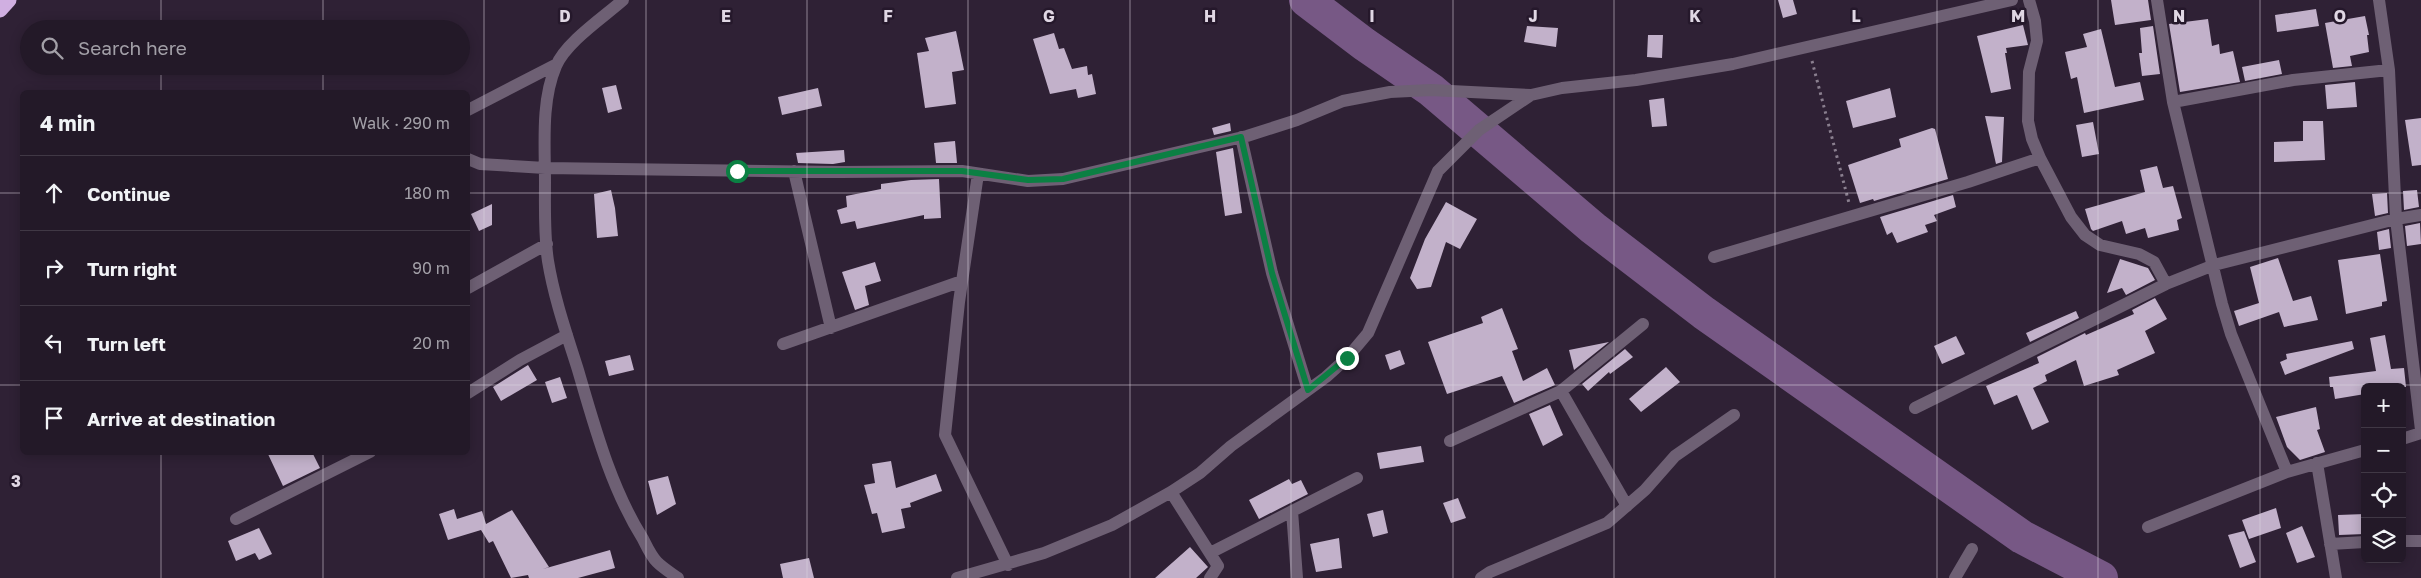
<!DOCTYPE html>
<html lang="en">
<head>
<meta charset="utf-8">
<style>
	body { margin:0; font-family:"Golos Text",sans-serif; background:#2f2634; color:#f1f3f6 }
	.controls { position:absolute; right:15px; bottom:15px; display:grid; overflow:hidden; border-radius:8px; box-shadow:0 2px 12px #0003 }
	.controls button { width:45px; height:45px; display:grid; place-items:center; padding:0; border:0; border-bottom:1px solid #403845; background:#231928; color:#f1f3f6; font:25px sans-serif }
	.stop { position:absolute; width:15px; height:15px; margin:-11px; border:4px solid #0b8043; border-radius:50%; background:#fff }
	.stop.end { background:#0b8043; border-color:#fff; box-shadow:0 1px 5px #0008 }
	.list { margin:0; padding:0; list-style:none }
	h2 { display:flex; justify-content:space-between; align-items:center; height:65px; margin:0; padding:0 20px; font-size:21px }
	h2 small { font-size:16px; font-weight:400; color:#a3a0a8 }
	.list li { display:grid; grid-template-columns:32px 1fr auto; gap:15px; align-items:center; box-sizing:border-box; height:75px; padding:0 20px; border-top:1px solid #403845 }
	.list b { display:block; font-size:19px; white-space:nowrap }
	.list em { font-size:16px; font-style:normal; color:#a3a0a8 }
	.icon { flex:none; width:28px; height:28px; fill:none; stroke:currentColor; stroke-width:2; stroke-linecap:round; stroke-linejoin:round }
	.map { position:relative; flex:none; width:2421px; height:578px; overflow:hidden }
	.search { position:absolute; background:#231928; box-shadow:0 2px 12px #0003; left:20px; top:20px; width:450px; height:55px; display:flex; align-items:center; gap:12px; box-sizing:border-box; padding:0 18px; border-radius:28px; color:#a3a0a8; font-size:19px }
	.panel { position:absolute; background:#231928; box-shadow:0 2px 12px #0003; left:20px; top:90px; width:450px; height:365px; border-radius:8px }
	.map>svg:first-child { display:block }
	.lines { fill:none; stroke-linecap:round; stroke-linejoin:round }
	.river { stroke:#775885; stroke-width:34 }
	.building { fill:#c2b1ca }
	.path { stroke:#8a7f8f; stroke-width:3; stroke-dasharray:2.5 4; stroke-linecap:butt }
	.minor { stroke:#6e6074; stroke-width:12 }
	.highway { stroke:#d0afe1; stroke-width:15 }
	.route { stroke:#0b8043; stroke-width:6 }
	.grid { fill:none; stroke:#e0d7e4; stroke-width:1; stroke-opacity:0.55 }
	.grid-label { font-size:16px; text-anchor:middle; font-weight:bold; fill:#e0d7e4; stroke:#25182b; stroke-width:5; stroke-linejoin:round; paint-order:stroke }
</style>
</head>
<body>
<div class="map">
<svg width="2421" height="578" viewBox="0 0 2421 578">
	<rect width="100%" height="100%" fill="#2f2135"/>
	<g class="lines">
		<path class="river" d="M1306,0L1364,44L1431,90L1593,228L1704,313L2022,537L2101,578"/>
	</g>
	<path class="building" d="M1778,0H1793L1797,14L1783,18Z
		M2111,0H2148L2151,20L2115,25Z
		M2316,9L2319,26L2277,32L2275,15Z
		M2365,16L2369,35H2367L2369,52L2350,56L2352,66L2333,68L2325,23Z
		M2208,19L2212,46L2219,44L2220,54L2233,51L2240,82L2180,92L2169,24Z
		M2023,25L2028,45L2006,48L2007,53H2005L2011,89L1991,93L1977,36Z
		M1527,26L1558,28L1556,47L1524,42Z
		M2153,26L2160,74L2142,76L2139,53H2142L2140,28Z
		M2101,29L2115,87L2140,82L2144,100L2084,113L2077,77L2071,79L2065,52L2087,47L2083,34Z
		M956,31L964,70L952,72L956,104L925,108L917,53L929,51L925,38Z
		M1054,33L1059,49L1064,48L1072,69L1087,66L1088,75L1092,74L1096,94L1078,98L1076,89L1050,94L1033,39Z
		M1648,35H1663L1662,58L1647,57Z
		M2279,60L2282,74L2245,81L2242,67Z
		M2355,82L2357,107L2327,109L2325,85Z
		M616,85L622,109L608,113L602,88Z
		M818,88L822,106L782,115L778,97Z
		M1890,88L1896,117L1853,128L1846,101Z
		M1664,98L1667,126L1652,127L1649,100Z
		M1985,116L2004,117L2002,162L1996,164Z
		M2421,118V165L2412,166L2405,120Z
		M2303,121H2323L2325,160L2274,162V142L2303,141Z
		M2093,122L2099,154L2082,157L2076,125Z
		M1230,123L1231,131L1214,135L1212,128Z
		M1932,128L1935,129L1948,179L1874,201L1873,199L1860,203L1848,165L1901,147L1899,139Z
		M955,141L957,163H936L934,143Z
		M1233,148L1242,213L1225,216L1216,152Z
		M844,150L845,162L833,164L798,163L796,153Z
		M2157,166L2163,188L2173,186L2182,218L2177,220L2179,230L2148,238L2145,228L2126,234L2122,221L2093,231L2091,229L2085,209L2145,192L2140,170Z
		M939,179L941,218L924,219V215L857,229L855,221L841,224L837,210L847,207L846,196L881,189V184L911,180Z
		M611,190L615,208L618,236L597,238L594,194Z
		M2417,190L2419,207L2404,210L2403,191Z
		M2387,193L2388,213L2375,216L2372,194Z
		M1953,195L1956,207L1934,215L1937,221L1925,225L1928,232L1897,243L1892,232L1887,235L1880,217Z
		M1446,202L1477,219L1460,249L1446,242L1431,287L1417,289L1410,278L1425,239Z
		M492,204V225L479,231L471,214Z
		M2420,223L2421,244L2407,246L2405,226Z
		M2389,229L2391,248L2379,250L2377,232Z
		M2380,254L2387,301L2382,302V306L2346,314L2338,260Z
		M2278,258L2293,301L2311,296L2318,320L2284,327L2279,312L2239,326L2234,311L2259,303L2250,267Z
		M2120,259L2148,268L2155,280L2126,295L2122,288L2107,293Z
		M875,262L881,281L865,286L869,305L855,310L842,272Z
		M2155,298L2167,319L2145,331L2155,353L2117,370L2119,375L2084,386L2076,360L2045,375L2047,381L2033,388L2049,422L2032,430L2017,395L1994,405L1986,386L2039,363L2037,357L2085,333L2086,335L2134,314L2132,310Z
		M1502,308L1518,349L1512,351L1523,381L1547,368L1555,385L1514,403L1502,376L1447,394L1428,342L1483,323L1481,317Z
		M2076,311L2079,318L2030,342L2026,333Z
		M2385,335L2391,369L2404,368L2406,387H2365V394L2335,399L2333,387H2330L2329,377L2376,371L2370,338Z
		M1956,336L1965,354L1942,364L1934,346Z
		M2352,341L2354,349L2285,375L2280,362L2287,359L2286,354Z
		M1609,342L1574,370L1569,350Z
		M1625,349L1633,357L1610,374L1609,372L1588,391L1582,384Z
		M1400,350L1405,364L1390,370L1385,355Z
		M630,355L634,370L609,376L605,361Z
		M528,365L537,380L501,401L493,387Z
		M1666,367L1680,382L1641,412L1629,399Z
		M560,377L567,398L552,403L545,382Z
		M1550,405L1563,435L1543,446L1529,414Z
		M2316,407L2320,429L2317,430L2325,452L2300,460L2287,447L2276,417Z
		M1421,446L1424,462L1380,469L1377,453Z
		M267,452H312L320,468L283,486Z
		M891,461L896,488L936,474L942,491L910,503L911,507L901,509L905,528L882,533L877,513L872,514L864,485L875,483L872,464Z
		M668,476L676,504L657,515L648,481Z
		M1289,479L1292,484L1301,480L1308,494L1259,519L1249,500Z
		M1458,498L1466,518L1451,523L1443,503Z
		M2276,508L2281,528L2249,539L2242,520Z
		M454,509L457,519L482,511L486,524L512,510L549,567L543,569L610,550L615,568L578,578H529L528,575L511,578L493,541L489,543L481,530L448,540L439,514Z
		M1383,510L1388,533L1373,537L1367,514Z
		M2365,514V534L2339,535L2338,515Z
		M2302,526L2315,557L2297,563L2286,533Z
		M259,528L272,554L259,560L255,553L236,561L228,541Z
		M2244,531L2256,562L2240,568L2228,535Z
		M1339,538L1342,568L1316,572L1310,544Z
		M1190,547L1208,567L1196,578H1155Z
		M809,558L814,578H783L780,564Z"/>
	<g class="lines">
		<path class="path" d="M1812,61L1849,203"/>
		<path class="minor" d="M623,0C604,17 566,42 556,66C541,101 545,144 545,182C545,208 544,235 548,261C554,298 567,335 578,370C595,428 611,488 643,539C647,547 651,556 657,562C663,568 671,573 678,578
			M2029,0L2035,21L2037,41L2029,72L2028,121L2032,139L2040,158L2071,217L2085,235L2100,245L2139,254L2154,262L2166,284
			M2157,0L2173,102L2222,304L2231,334L2287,472
			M2379,0L2389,70L2396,219L2421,430
			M2173,102L2293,80L2389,70
			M468,110L557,64
			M1241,137L1272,273L1308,390
			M468,159L480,164L545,168L841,172L962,171L1028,181L1063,179L1247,136L1297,120L1343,101L1390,92L1431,90L1531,95
			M794,171L831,328
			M978,174L959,302L945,435L1008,565
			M1714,257L1968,182L2040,158
			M468,288L547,244
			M783,344L962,281
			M1561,391L1643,324
			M468,393L520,360L567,335
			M1915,408L2166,284L2214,265L2396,219L2421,215
			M2402,439L2421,433
			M1450,441L1561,391L1627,506
			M2317,463L2336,578
			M1171,492L1218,566L1210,578
			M1292,511L1297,578
			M236,519L370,452
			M2148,527L2287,472L2365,450
			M2402,541H2421
			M2330,544L2365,542
			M1210,553L1357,478
			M957,578L1044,553L1112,525L1171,492L1200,473L1231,446L1326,377L1347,358L1368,333L1438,171L1479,130L1531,95L1562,88L1636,80L1733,64L2012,0
			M1481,578L1490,572L1607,523L1645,490L1675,456L1734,415
			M1955,578L1972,549"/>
		<path class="highway" d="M0,10L9,0"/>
	</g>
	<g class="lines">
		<path class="route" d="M737,171H962L1028,180L1063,179L1241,137L1272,273L1308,390L1347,358"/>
	</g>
	<path class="grid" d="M161,0V29M323,0V29M484,0V578M646,0V578M807,0V578M968,0V578M1130,0V578M1291,0V578M1453,0V578M1614,0V578M1775,0V578M1937,0V578M2098,0V578M2260,0V578M161,66V92M323,66V92M0,193H22M468,193H2421M0,385H22M468,385H2421M161,452V578M323,452V578"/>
	<g class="grid-label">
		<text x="565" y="22">D</text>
		<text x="726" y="22">E</text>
		<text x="888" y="22">F</text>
		<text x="1049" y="22">G</text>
		<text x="1210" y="22">H</text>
		<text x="1372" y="22">I</text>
		<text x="1533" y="22">J</text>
		<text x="1695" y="22">K</text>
		<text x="1856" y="22">L</text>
		<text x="2018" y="22">M</text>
		<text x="2179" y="22">N</text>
		<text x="2340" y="22">O</text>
		<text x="16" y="487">3</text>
	</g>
</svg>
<div class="controls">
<button>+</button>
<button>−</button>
<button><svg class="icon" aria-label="locate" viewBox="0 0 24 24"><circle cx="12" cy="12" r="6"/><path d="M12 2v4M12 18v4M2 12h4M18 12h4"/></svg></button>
<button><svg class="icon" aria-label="layers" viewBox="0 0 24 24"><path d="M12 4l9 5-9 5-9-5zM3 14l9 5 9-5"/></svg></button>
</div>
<div class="stop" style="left:737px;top:171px"></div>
<div class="stop end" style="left:1347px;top:358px"></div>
<div class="search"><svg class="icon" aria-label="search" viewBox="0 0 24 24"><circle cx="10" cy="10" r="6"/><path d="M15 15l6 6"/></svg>Search here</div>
<section class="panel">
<h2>4 min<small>Walk · 290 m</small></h2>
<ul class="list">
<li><svg class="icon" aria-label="ahead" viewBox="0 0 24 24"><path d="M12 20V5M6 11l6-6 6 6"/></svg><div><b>Continue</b></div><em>180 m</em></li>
<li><svg class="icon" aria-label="right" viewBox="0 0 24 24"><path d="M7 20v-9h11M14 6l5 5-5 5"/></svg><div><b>Turn right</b></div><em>90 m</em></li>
<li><svg class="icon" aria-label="left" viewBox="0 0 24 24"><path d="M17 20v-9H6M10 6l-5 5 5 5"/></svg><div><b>Turn left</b></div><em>20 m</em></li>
<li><svg class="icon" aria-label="arrive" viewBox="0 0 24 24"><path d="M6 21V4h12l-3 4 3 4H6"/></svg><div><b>Arrive at destination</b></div></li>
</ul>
</section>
</div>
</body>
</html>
